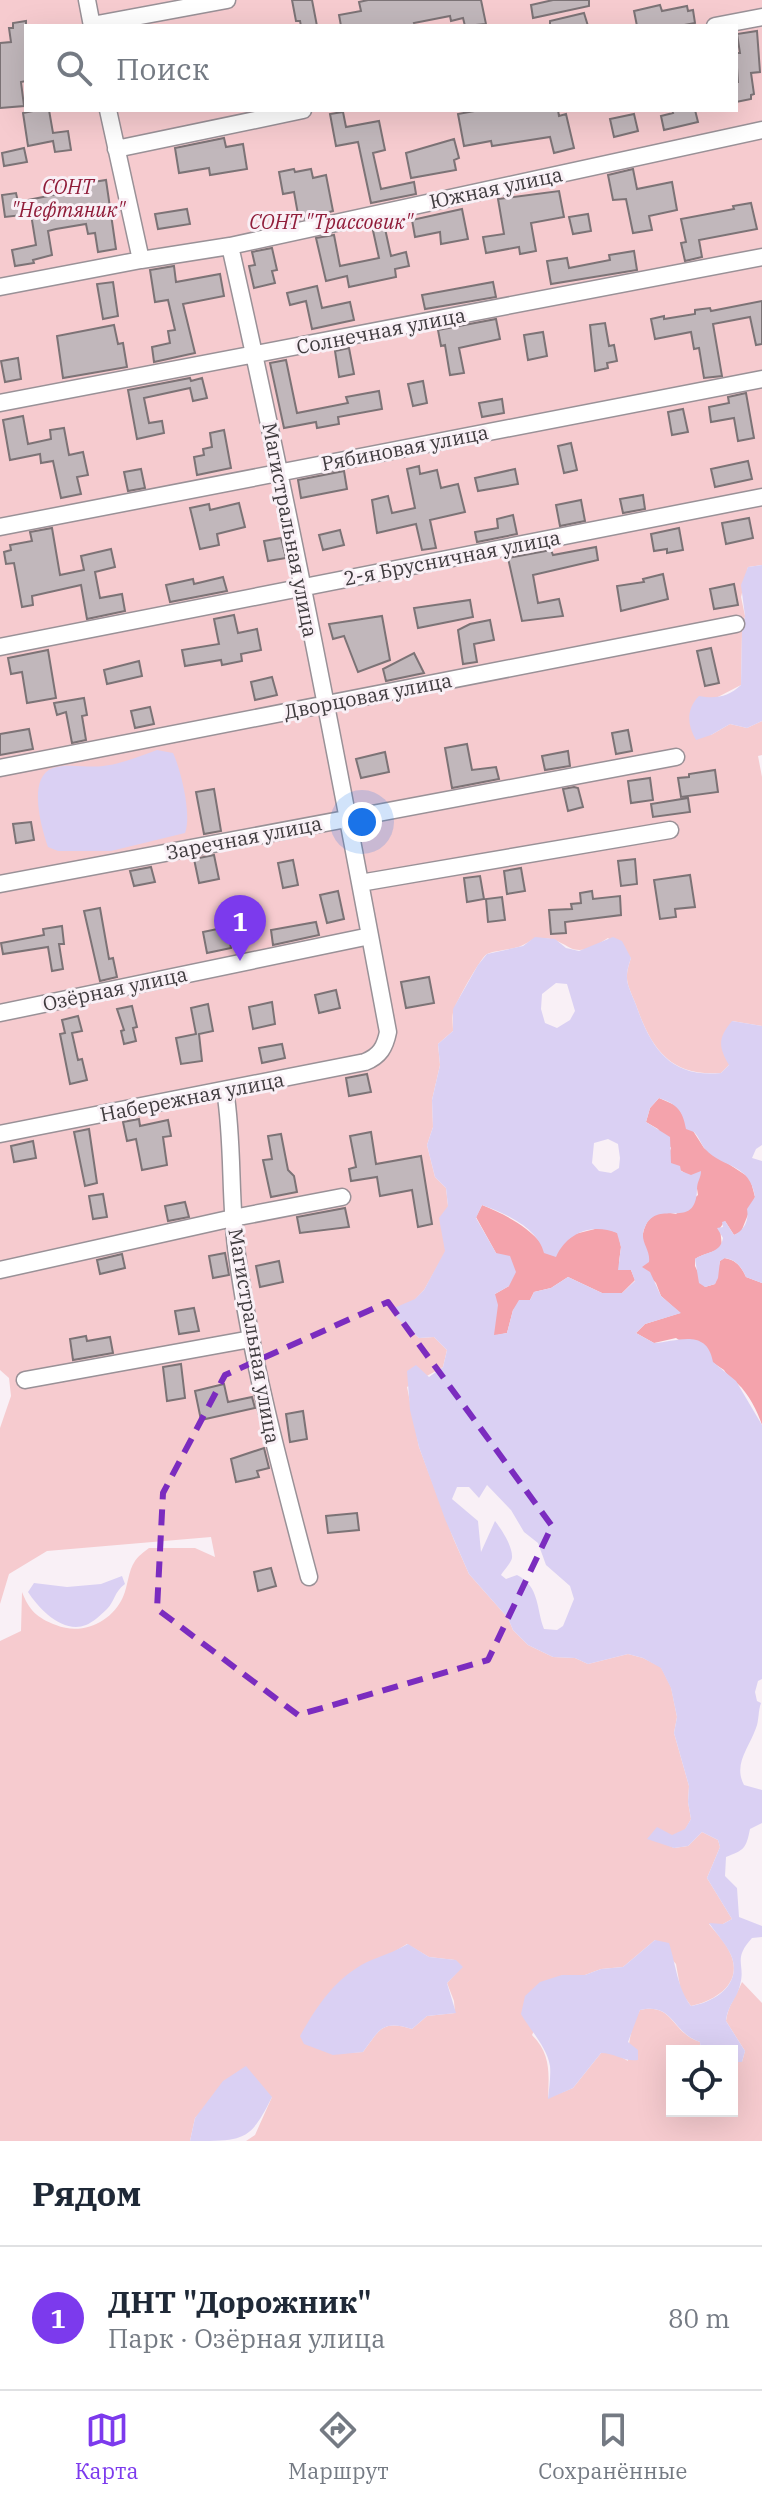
<!DOCTYPE html>
<html lang="ru">
<head>
<meta charset="utf-8">
<style>
	body { margin:0; font-family:"IBM Plex Serif",serif; background:#f2f2f3; color:#1f2937 }
	.controls { position:absolute; right:24px; bottom:24px; display:grid; overflow:hidden; border-radius:0px; box-shadow:0 8px 32px #0002 }
	.controls button { width:72px; height:72px; display:grid; place-items:center; padding:0; border:0; border-bottom:2px solid #e0e1e3; background:#fff; color:#1f2937; font:40px sans-serif }
	.you { position:absolute; left:362px; top:822px; width:28px; height:28px; margin:-20px; border:6px solid #fff; border-radius:50%; background:#1a73e8; box-shadow:0 0 0 12px #1a73e833 }
	.badge { display:grid; place-items:center; width:52px; height:52px; border-radius:50%; background:#7c3aed; color:#fff; font-size:26px; font-weight:700 }
	.pin { position:absolute; translate:-50% -66px; filter:drop-shadow(0 2px 4px #0008) }
	.pin::after { content:''; position:absolute; top:42px; width:28px; height:24px; background:inherit; clip-path:polygon(0 0,100% 0,50% 100%) }
	.list { margin:0; padding:0; list-style:none }
	h2 { display:flex; justify-content:space-between; align-items:center; height:104px; margin:0; padding:0 32px; font-size:34px }
	h2 small { font-size:26px; font-weight:400; color:#747a83 }
	.list li { display:grid; grid-template-columns:52px 1fr auto; gap:24px; align-items:center; box-sizing:border-box; height:144px; padding:0 32px; border-top:2px solid #e0e1e3 }
	.list b { display:block; font-size:30px; white-space:nowrap }
	.list p { margin:0; font-size:26px; white-space:nowrap; color:#747a83 }
	.list em { font-size:26px; font-style:normal; color:#747a83 }
	.icon { flex:none; width:44px; height:44px; fill:none; stroke:currentColor; stroke-width:2; stroke-linecap:round; stroke-linejoin:round }
	.map { position:relative; flex:none; width:762px; height:2141px; overflow:hidden }
	.search { position:absolute; background:#fff; box-shadow:0 8px 32px #0002; left:24px; right:24px; top:24px; height:88px; display:flex; align-items:center; gap:20px; box-sizing:border-box; padding:0 28px; border-radius:0px; color:#747a83; font-size:30px }
	.sheet { height:248px; background:#fff }
	nav { display:flex; justify-content:space-around; align-items:center; box-sizing:border-box; height:112px; border-top:2px solid #e0e1e3; background:#fff; font-size:22px; color:#747a83 }
	nav a { display:grid; justify-items:center; gap:4px }
	nav .on { color:#7c3aed }
	.map>svg:first-child { display:block }
	.green { fill:#f6cbcf; fill-rule:evenodd }
	.forest { fill:#f4a3ac }
	.water { fill:#dad0f3; fill-rule:evenodd }
	.building { fill:#c1b7bb; stroke:#7c7376; stroke-width:2 }
	.lines { fill:none; stroke-linecap:round; stroke-linejoin:round }
	.minor-casing { stroke:#999197; stroke-width:19 }
	.minor { stroke:#fff; stroke-width:16 }
	.marked { fill:none; stroke:#7b2cbf; stroke-width:6; stroke-dasharray:16 10; stroke-linejoin:round }
	.labels { text-anchor:middle; stroke-width:6; stroke-linejoin:round; paint-order:stroke }
	.park-label { font-size:20px; font-style:italic; fill:#901c39; stroke:#f9f0f6 }
	.street-label { font-size:20px; fill:#3f3b3e; stroke:#f9f0f6 }
</style>
</head>
<body>
<div class="map">
<svg width="762" height="2141" viewBox="0 0 762 2141">
	<rect width="100%" height="100%" fill="#f9f0f6"/>
	<path class="green" d="M0,0H762V565L748,567L741,597L745,616L742,632L741,685L714,699L711,735L730,724L747,728L762,721V755L758,756L762,777V1026L732,1021L729,1065L721,1073C670,1077 651,1048 636,1005C628,984 623,981 631,958L608,938C567,965 573,938 540,938C532,938 530,942 523,945C514,950 494,950 487,954C481,957 458,999 455,1007C451,1014 453,1024 453,1031L438,1044L440,1065L432,1100L433,1127L427,1145L435,1177L446,1188L448,1206L446,1251L424,1290L398,1318L419,1338L434,1337L447,1350L443,1367L407,1387L419,1447L454,1540L469,1574L508,1618L513,1630L528,1645L553,1657L575,1658L588,1664L628,1654L643,1658L661,1667L671,1687L677,1717L674,1733L689,1786L688,1802L691,1819L685,1830L661,1842L674,1848L688,1846L702,1832L718,1840L720,1847L707,1878L732,1919L723,1924H709C716,1933 727,1944 731,1955C743,1984 715,2001 691,2006L681,1992L676,1964L655,1940L623,1967L601,1969L585,1975H562L532,2035C551,2054 549,2073 548,2098L573,2088L601,2053H614L628,2061C628,2042 631,2027 640,2010C674,2002 671,2033 700,2042L701,2051H672V2111H732V2062H742L745,2051L726,2021C728,2005 736,1997 742,1982L762,2003V2141H246L255,2135L272,2097L209,2103L195,2118L190,2141H0V1641L21,1631L22,1592C29,1610 37,1618 56,1625C82,1636 112,1622 123,1597C128,1586 128,1571 135,1561C138,1556 144,1552 149,1548H195L215,1557L211,1537L47,1551L9,1574L0,1604V1428L11,1396L9,1378L0,1370ZM26,26H736V110H26ZM407,1944L429,1957L455,1960L462,1967L447,1983L454,2001L455,2013L427,2016L412,2029C382,2020 380,2029 363,2052L332,2054L367,1963L389,1955Z"/>
	<path class="forest" d="M659,1098L677,1106L704,1148L750,1178L755,1197L741,1232L734,1235L725,1221L720,1228L722,1247C714,1253 704,1253 695,1259V1266L705,1287L715,1284L720,1261L724,1258C736,1260 741,1266 746,1277L762,1283V1425C758,1412 748,1393 738,1384C732,1378 728,1377 724,1370L676,1338L654,1343L636,1333L645,1324L680,1313L661,1296L656,1283L641,1267C642,1241 638,1206 676,1214L698,1195C697,1176 684,1174 670,1163L668,1156L671,1148L658,1129L646,1122L650,1108Z
		M482,1205C504,1214 526,1225 542,1244H562L575,1234L603,1227L618,1233L621,1247L619,1262L631,1270L635,1280L622,1293H602L568,1277L551,1288L534,1292L530,1300L513,1310L507,1333L493,1336L495,1294L509,1286L496,1253L476,1217Z"/>
	<path class="water" d="M762,565V721L747,728L730,724L711,735L696,740C687,725 686,709 699,696C716,699 728,697 741,685L742,632L745,616L741,585L748,567Z
		M157,750L173,753C181,770 192,815 185,833L111,851H58L48,847C41,827 27,777 53,768C68,763 87,768 103,766C122,764 140,756 157,750Z
		M535,937L555,939L566,948L579,951L613,937L622,941L631,958C623,981 628,984 636,1005C651,1048 670,1078 721,1073L729,1065C718,1046 718,1038 732,1021L762,1026V1145L756,1149L752,1158L762,1161V1283L746,1277C741,1266 736,1260 725,1258L720,1261L718,1278L715,1284L705,1287L699,1283L695,1259C707,1251 720,1254 723,1238L717,1228L723,1227L722,1222L725,1221L734,1235C745,1230 749,1220 747,1209L755,1197C750,1163 724,1169 705,1149C701,1144 699,1137 694,1132L686,1129C683,1111 677,1104 659,1098L650,1108L646,1122L670,1137L671,1163L680,1166L681,1171L691,1175L701,1171C701,1178 697,1181 697,1189C696,1233 658,1197 645,1227C638,1241 651,1249 649,1262L642,1267L650,1272L661,1296L681,1313L645,1324L636,1333L654,1343C676,1342 707,1327 713,1362L736,1381L762,1425V1679L758,1681L755,1692L757,1701L761,1703C758,1711 759,1721 756,1728C749,1748 733,1764 744,1785L762,1790V1823L750,1829C746,1849 744,1850 726,1857L725,1876L737,1888L739,1917L762,1926V1937L752,1938C732,1960 746,1964 740,1985C737,1999 728,2004 726,2021L745,2051L742,2062H732V2051H701L700,2042C672,2033 674,2002 640,2010L628,2042L638,2050V2060C624,2062 615,2053 601,2053L573,2088L548,2099C549,2089 551,2076 550,2066C547,2047 530,2030 521,2014L525,1996L540,1982L562,1975H585L601,1969L623,1967L655,1940L669,1943C676,1965 677,1987 691,2006C715,2002 743,1984 731,1955C726,1944 716,1933 709,1923L723,1924L732,1919L707,1878L720,1847L718,1840L702,1832L688,1846L674,1848L647,1839L657,1827L672,1835L685,1829L691,1819L688,1802L689,1786L674,1733L677,1717L671,1688L661,1668L643,1658L628,1654L588,1664L575,1658L553,1657L528,1645L513,1630L508,1618L469,1574L445,1519L419,1447L410,1410L407,1371L416,1365L429,1377L443,1367L447,1350L434,1337L419,1338L397,1318L394,1308L415,1299L424,1290L445,1251L439,1218L448,1206L446,1188L435,1177L427,1145L433,1127L432,1100L440,1065L438,1044L453,1031V1009L478,965L487,954L523,946ZM556,983L567,984L575,1011L570,1020L557,1028L545,1023L541,1009L542,994ZM608,1139L618,1144L620,1158L619,1168L611,1173L599,1171L592,1163L594,1143ZM482,1205C505,1213 538,1228 544,1253L556,1257C567,1232 593,1223 617,1233L621,1247L618,1270H631L635,1281L622,1293H602L568,1277L551,1288L534,1292L530,1300H519L513,1310L507,1333L494,1335L498,1305L495,1294L509,1286L516,1272L510,1256L496,1253L476,1218ZM487,1485L511,1510L524,1532L538,1543L546,1565L570,1586L574,1599L563,1626L557,1630L544,1629C536,1608 540,1587 517,1575L506,1579L501,1575C504,1570 511,1563 512,1558C513,1547 502,1530 495,1521L481,1552L478,1521L452,1499L457,1487H469L479,1498Z
		M122,1576L125,1584C114,1592 115,1601 107,1609C102,1614 92,1623 86,1625C63,1634 39,1609 28,1592L34,1583L67,1587L101,1584Z
		M408,1944L429,1957L456,1960L463,1967L447,1983L456,2013L427,2016L412,2029C382,2020 380,2029 363,2052L333,2055L304,2044L300,2036C317,2006 335,1978 367,1962C381,1956 394,1952 408,1944Z
		M246,2066L272,2097C250,2141 245,2141 190,2141L195,2118L223,2081Z"/>
	<path class="building" d="M292,0H312L317,26H301L300,21H296Z
		M368,0H481L486,24L465,26L463,18L451,21L450,16L414,23L415,26H341L339,15L361,11L359,2Z
		M553,0H589V6L533,18L531,5Z
		M660,5L662,11L687,6L688,11L693,10L695,23L679,26H637L634,11Z
		M584,13L588,26H550V21Z
		M26,21V81L21,82L24,106L0,108V43L11,42L9,28H13V23Z
		M757,31L760,72L751,73L754,94L751,95V99L736,102V82H738L736,53H740L737,34Z
		M38,110H49L53,133L68,131L71,150L55,152L53,141L28,146L23,113Z
		M480,110H558L559,116L566,114L574,148L554,153L550,137L492,146L491,141L464,146L458,114Z
		M672,110H695L698,122L664,130L661,116L673,113Z
		M343,112L346,127L379,121L385,150L373,153L381,189L414,182L416,194L371,203L358,142L336,146L330,114Z
		M634,114L638,131L614,137L610,119Z
		M224,138L226,147L243,144L247,169L210,175L209,168L179,173L175,148Z
		M454,139L459,158L454,160L456,170L411,178L406,153Z
		M24,148L27,162L4,166L2,153Z
		M294,169L295,172L311,169L313,178L326,175L333,211L299,220L294,192L283,194L279,172Z
		M633,169L637,189L672,182L677,210L649,216L652,230L633,233L626,199L613,200L608,175Z
		M106,180L116,249L98,252L95,233L88,234L86,224L56,229L48,231L52,255L33,260L34,263L15,266L12,250L36,245L31,214L5,217L2,195L16,193L18,202L63,193L62,187Z
		M559,191L564,217L531,223L536,251L520,254L519,247L486,253L483,237L504,234L498,199Z
		M751,203L757,229L699,240L702,257L685,261L681,243L686,242L681,219L734,209L733,206Z
		M187,209L190,224L158,229L155,214Z
		M462,209L468,239L441,244L440,232L415,237L412,220Z
		M588,214L591,231L573,234L569,217Z
		M384,224L391,256L406,252L409,266L395,269L396,277L349,287L347,276L326,281L316,238L334,235L340,266L379,258L372,226Z
		M272,248L277,270L272,271L275,283L254,288L249,266L255,265L252,252Z
		M634,251L637,270L551,284L547,261L567,258L569,268L610,260L609,255Z
		M174,266L176,282L220,274L224,296L183,304L195,353L154,362L152,347L170,343L168,331L175,330L168,300L155,302L150,270Z
		M113,282L118,316L103,319L97,284Z
		M493,282L496,297L425,309L422,295Z
		M317,286L322,308L350,302L354,320L312,329L306,301L290,305L287,293Z
		M762,301V344L756,345L750,317L713,324L722,376L704,378L699,348L694,349L691,332L655,339L651,319L664,316V319L695,314V310L710,308L711,311Z
		M496,319L500,339L459,348L464,373L450,375L445,345L441,346L438,330Z
		M605,323L609,346L614,345L617,361L607,363L608,368L595,371L590,325Z
		M114,325L118,344L123,343L127,367L63,378L57,336Z
		M543,332L547,356L528,360L524,335Z
		M349,348L354,374L339,377L335,351Z
		M18,358L21,379L5,382L1,361Z
		M286,360L297,413L348,403L346,397L379,391L382,409L338,417L339,424L317,428L316,422L284,428L270,363Z
		M190,378L191,381L202,378L207,398L193,401L190,388L144,398L149,423L162,421L164,433L137,439L128,390Z
		M423,381L427,403L413,406L408,384Z
		M746,393L754,438L738,441L734,418L711,422L709,407L729,403L728,397Z
		M502,399L504,413L482,417L479,403Z
		M683,409L688,432L672,435L668,412Z
		M23,416L28,444L51,439L50,430L64,428L69,455L83,452L88,475L77,477L81,494L61,498L53,461L41,463L40,454L10,460L3,420Z
		M224,430L231,468L197,475L194,457L204,455L203,449L212,447L210,433Z
		M571,443L577,470L564,473L558,446Z
		M748,461L752,479L715,487L711,469Z
		M419,466L420,474L437,470L441,488L458,484L465,512L430,520L436,548L422,550L416,524L377,533L372,500L388,496L392,513L415,508L407,469Z
		M141,469L145,488L128,491L124,472Z
		M515,469L518,484L478,491L475,478Z
		M344,471L347,489L301,498L298,480Z
		M643,495L645,509L623,513L620,499Z
		M581,500L585,521L560,526L556,505Z
		M239,503L245,527L217,534L219,545L200,549L190,508L209,504L210,510Z
		M513,515L517,534L477,542L475,532L498,528L497,519Z
		M749,518L753,538L726,544L722,523Z
		M52,528L60,575L84,570L81,556L111,549L115,567L95,572L100,598L122,594L125,611L87,619L81,585L32,596L33,605L22,607L14,563L6,564L4,552L11,550L10,545L32,541L30,532Z
		M679,528L683,550L667,553V549L654,551L651,534Z
		M340,530L344,545L323,550L319,535Z
		M281,538L286,558L268,561L264,541Z
		M596,547L598,560L533,575L538,603L559,599L563,616L522,621L508,558L551,550L553,555Z
		M663,574L668,599L621,611L617,586L644,582L643,579Z
		M223,577L227,591L170,602L166,585L193,579L194,584Z
		M734,584L738,605L714,609L710,589Z
		M470,600L473,617L418,628L414,608Z
		M234,615L238,633L257,629L261,650L241,654L242,661L222,665L221,660L185,666L182,650L219,644L214,619Z
		M382,616L390,660L358,672L344,636L333,639L329,624Z
		M490,620L494,640L474,644L477,662L463,664L458,630L470,624Z
		M711,648L719,683L705,686L697,651Z
		M48,650L56,698L27,703L22,672L11,674L8,658Z
		M414,653L424,673L386,681L383,669Z
		M139,661L142,676L107,684L104,670Z
		M272,677L277,695L255,700L251,682Z
		M84,698L87,715L82,716L86,740L72,743L66,712L57,715L54,703Z
		M150,707L154,724L135,728L131,711Z
		M29,729L33,749L0,755V734Z
		M628,730L632,751L616,754L612,733Z
		M467,744L472,770L496,767L499,779L452,788L445,748Z
		M568,751L570,766L545,770L542,756Z
		M385,752L389,772L361,778L356,759Z
		M715,770L718,792L681,797L678,778L689,777V774Z
		M650,778L653,800L631,803L628,781Z
		M574,787L578,788L583,807L568,811L563,789Z
		M214,789L221,831L204,834L196,792Z
		M688,798L690,812L653,817L651,804Z
		M31,822L34,840L16,843L13,824Z
		M214,855L219,879L199,883L194,859Z
		M635,859L637,884L621,886L618,861Z
		M293,860L298,885L283,888L278,863Z
		M151,867L155,882L134,886L130,871Z
		M521,868L525,891L507,894L504,871Z
		M690,875L695,907L675,909L676,917L660,919L654,880Z
		M480,876L484,899L467,902L464,878Z
		M338,891L344,919L327,923L320,895Z
		M592,891L593,899L620,896L621,915L565,922L566,933L551,934L549,910L572,909L571,904L581,903L580,893Z
		M502,897L505,920L488,922L486,899Z
		M100,908L109,959L113,958L117,977L100,981L84,911Z
		M316,922L319,935L273,945L271,930Z
		M62,926L64,944H59L63,969L52,971L48,947L3,954L1,943L44,935L43,929Z
		M227,927L231,948L207,953L203,932Z
		M429,977L434,1003L406,1008L401,982Z
		M336,990L340,1008L319,1013L315,995Z
		M272,1002L275,1024L253,1029L249,1007Z
		M208,1004L213,1031L199,1034L202,1061L181,1064L176,1038L196,1034L191,1008Z
		M132,1006L137,1027L133,1028L136,1041L124,1044L121,1031L124,1030L117,1009Z
		M78,1016L82,1031L72,1033L78,1060L82,1059L87,1080L70,1084L60,1034L65,1033L62,1020Z
		M282,1044L285,1058L262,1063L259,1048Z
		M367,1074L371,1092L349,1096L346,1078Z
		M139,1119L140,1126L168,1120L171,1136L163,1137L167,1165L142,1170L136,1139L127,1141L123,1122Z
		M89,1129L97,1183L85,1186L74,1132Z
		M371,1132L376,1164L421,1156L432,1224L418,1227L412,1190L380,1196L377,1177L351,1181L349,1169L356,1167L350,1136Z
		M281,1134L288,1170L294,1176L297,1192L271,1197L263,1160L272,1159L268,1136Z
		M33,1141L36,1158L14,1162L11,1146Z
		M103,1194L107,1217L93,1219L89,1196Z
		M185,1202L189,1217L168,1221L165,1206Z
		M345,1208L349,1227L300,1233L297,1217Z
		M225,1253L229,1275L213,1278L209,1256Z
		M122,1254L125,1268L100,1274L97,1260Z
		M279,1261L283,1282L260,1287L256,1266Z
		M194,1308L199,1331L179,1334L175,1311Z
		M86,1336L87,1341L110,1337L113,1353L73,1360L70,1339Z
		M181,1364L185,1398L167,1401L163,1367Z
		M224,1384L228,1402L252,1397L255,1408L201,1420L195,1391Z
		M303,1411L307,1439L290,1442L286,1414Z
		M264,1448L269,1468L257,1471L259,1477L236,1482L231,1459Z
		M357,1513L359,1530L328,1533L326,1516Z
		M271,1568L276,1586L258,1591L254,1572Z"/>
	<g class="lines">
		<defs>
			<path id="minor" d="M87,0L92,26
				M92,25L227,0
				M715,26L762,17
				M108,110L141,260L230,246L762,130
				M116,149L303,110
				M0,287L141,260
				M0,403L762,257
				M0,527L762,379
				M0,647L762,497
				M0,768L736,624
				M360,883L670,830
				M0,884L676,757
				M0,1013L370,936
				M225,1090C234,1145 229,1200 237,1255C252,1364 281,1471 309,1577
				M0,1134L365,1062C380,1056 385,1047 388,1032C339,769 289,506 230,246
				M0,1270L233,1218L342,1197
				M25,1380L251,1339"/>
		</defs>
		<use href="#minor" class="minor-casing"/>
		<use href="#minor" class="minor"/>
	</g>
	<path class="marked" d="M388,1302L552,1526L488,1660L298,1715L157,1609L163,1493L225,1375Z"/>
	<g class="labels">
		<g class="park-label">
			<text x="68" y="194">СОНТ<tspan x="68" dy="23">"Нефтяник"</tspan></text>
			<text x="331" y="229">СОНТ "Трассовик"</text>
		</g>
		<g class="street-label">
			<text transform="translate(496 188) rotate(-12)" y="7">Южная улица</text>
			<text transform="translate(381 331) rotate(-11)" y="7">Солнечная улица</text>
			<text transform="translate(405 448) rotate(-11)" y="7">Рябиновая улица</text>
			<text transform="translate(290 530) rotate(79)" y="7">Магистральная улица</text>
			<text transform="translate(452 558) rotate(-11)" y="7">2-я Брусничная улица</text>
			<text transform="translate(368 696) rotate(-11)" y="7">Дворцовая улица</text>
			<text transform="translate(244 838) rotate(-11)" y="7">Заречная улица</text>
			<text transform="translate(115 989) rotate(-12)" y="7">Озёрная улица</text>
			<text transform="translate(192 1097) rotate(-11)" y="7">Набережная улица</text>
			<text transform="translate(254 1336) rotate(80)" y="7">Магистральная улица</text>
		</g>
	</g>
</svg>
<div class="controls">
<button><svg class="icon" aria-label="locate" viewBox="0 0 24 24"><circle cx="12" cy="12" r="6"/><path d="M12 2v4M12 18v4M2 12h4M18 12h4"/></svg></button>
</div>
<div class="you"></div>
<div class="pin badge" style="left:240px;top:961px">1</div>
<div class="search"><svg class="icon" aria-label="search" viewBox="0 0 24 24"><circle cx="10" cy="10" r="6"/><path d="M15 15l6 6"/></svg>Поиск</div>
</div>
<section class="sheet">
<h2>Рядом<small></small></h2>
<ul class="list">
<li><span class="badge">1</span><div><b>ДНТ &quot;Дорожник&quot;</b><p>Парк · Озёрная улица</p></div><em>80 m</em></li>
</ul>
</section>
<nav>
<a class="on"><svg class="icon" aria-label="map" viewBox="0 0 24 24"><path d="M3 6l6-2 6 2 6-2v14l-6 2-6-2-6 2zM9 4v14M15 6v14"/></svg>Карта</a>
<a><svg class="icon" aria-label="directions" viewBox="0 0 24 24"><path d="M12 3l9 9-9 9-9-9zM9 14v-3h6M13 9l2 2-2 2"/></svg>Маршрут</a>
<a><svg class="icon" aria-label="saved" viewBox="0 0 24 24"><path d="M7 4h10v16l-5-4-5 4z"/></svg>Сохранённые</a>
</nav>
</body>
</html>
